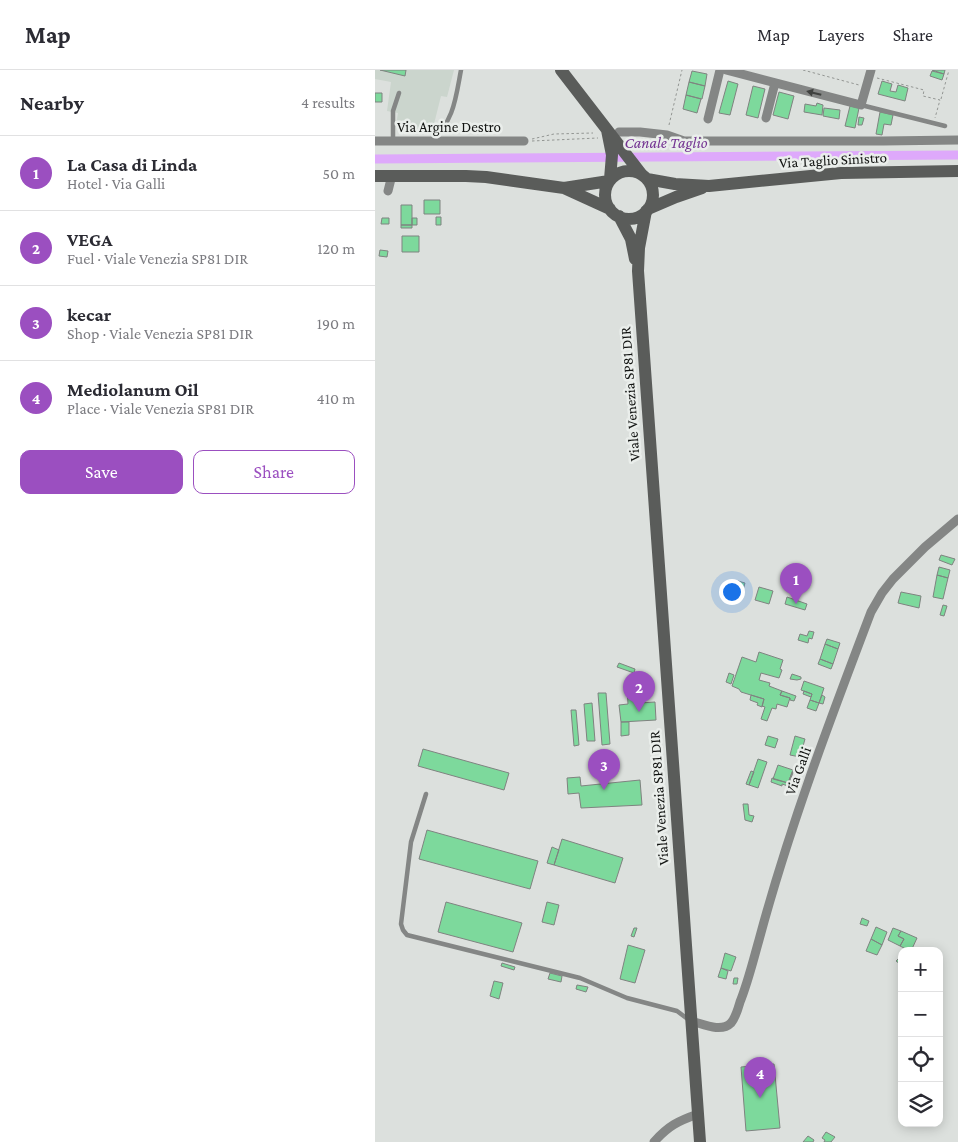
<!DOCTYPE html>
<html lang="en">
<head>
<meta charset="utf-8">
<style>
	body { margin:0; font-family:"Crimson Pro",serif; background:#f7f7f7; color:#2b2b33 }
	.controls { position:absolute; right:15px; bottom:15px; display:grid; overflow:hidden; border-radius:10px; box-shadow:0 2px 12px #0003 }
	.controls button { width:45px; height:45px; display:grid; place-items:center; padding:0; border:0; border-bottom:1px solid #e1e1e2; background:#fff; color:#2b2b33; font:25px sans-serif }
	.you { position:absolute; left:356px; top:521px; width:18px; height:18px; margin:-12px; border:4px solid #fff; border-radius:50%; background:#1a73e8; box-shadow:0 0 0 8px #1a73e833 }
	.badge { display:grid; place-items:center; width:32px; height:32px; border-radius:50%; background:#9b4fc0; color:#fff; font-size:16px; font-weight:700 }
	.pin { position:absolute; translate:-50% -41px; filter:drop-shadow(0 1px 2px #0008) }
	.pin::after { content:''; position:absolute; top:26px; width:18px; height:15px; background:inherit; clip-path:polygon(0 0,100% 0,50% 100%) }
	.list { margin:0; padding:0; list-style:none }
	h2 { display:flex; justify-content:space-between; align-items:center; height:65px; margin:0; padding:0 20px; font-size:21px }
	h2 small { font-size:16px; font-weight:400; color:#7c7c81 }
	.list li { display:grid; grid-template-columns:32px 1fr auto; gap:15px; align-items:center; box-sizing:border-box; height:75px; padding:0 20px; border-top:1px solid #e1e1e2 }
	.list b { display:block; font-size:19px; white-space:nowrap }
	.list p { margin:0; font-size:16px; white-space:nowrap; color:#7c7c81 }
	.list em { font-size:16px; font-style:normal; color:#7c7c81 }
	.actions { display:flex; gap:10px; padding:15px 20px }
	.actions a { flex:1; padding:11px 0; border:1px solid #9b4fc0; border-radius:10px; text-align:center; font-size:18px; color:#9b4fc0 }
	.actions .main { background:#9b4fc0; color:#fff }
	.icon { flex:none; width:28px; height:28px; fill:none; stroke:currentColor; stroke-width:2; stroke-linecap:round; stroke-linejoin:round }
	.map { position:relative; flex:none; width:583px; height:1072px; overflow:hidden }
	header { display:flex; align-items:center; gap:30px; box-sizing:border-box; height:70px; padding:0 25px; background:#fff; border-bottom:1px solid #e1e1e2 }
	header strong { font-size:24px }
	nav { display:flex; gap:28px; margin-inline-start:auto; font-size:18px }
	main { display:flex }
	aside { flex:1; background:#fff }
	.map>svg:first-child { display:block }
	.built { fill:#cbd5cd }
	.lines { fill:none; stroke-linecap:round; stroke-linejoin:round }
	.canal { stroke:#dea9fb; stroke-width:9 }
	.building { fill:#7dd99c; stroke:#7f8380 }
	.path { stroke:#939693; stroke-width:1; stroke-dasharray:2.5 2.5; stroke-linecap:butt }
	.lane { stroke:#848685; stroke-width:4.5 }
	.street { stroke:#848685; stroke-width:9 }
	.secondary { stroke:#5a5c5a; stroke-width:12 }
	.oneway { fill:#404240 }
	.labels { text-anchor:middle; stroke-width:5; stroke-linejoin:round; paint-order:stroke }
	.street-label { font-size:15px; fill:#121412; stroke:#eaeeeb }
	.water-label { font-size:16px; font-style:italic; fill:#743492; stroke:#eaeeeb }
</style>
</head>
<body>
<header>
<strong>Map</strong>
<nav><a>Map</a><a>Layers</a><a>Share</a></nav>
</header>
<main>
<aside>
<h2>Nearby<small>4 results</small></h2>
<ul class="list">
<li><span class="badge">1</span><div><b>La Casa di Linda</b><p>Hotel · Via Galli</p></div><em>50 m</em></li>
<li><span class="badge">2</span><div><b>VEGA</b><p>Fuel · Viale Venezia SP81 DIR</p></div><em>120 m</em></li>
<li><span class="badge">3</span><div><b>kecar</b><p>Shop · Viale Venezia SP81 DIR</p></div><em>190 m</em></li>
<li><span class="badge">4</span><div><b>Mediolanum Oil</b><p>Place · Viale Venezia SP81 DIR</p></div><em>410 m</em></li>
</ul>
<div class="actions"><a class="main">Save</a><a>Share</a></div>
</aside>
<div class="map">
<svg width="583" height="1072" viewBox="0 0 583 1072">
	<rect width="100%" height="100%" fill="#dce0dd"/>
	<path class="built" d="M0,0H79L72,27L66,26L57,62H24L21,55L23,43L12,41L16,12L0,9Z"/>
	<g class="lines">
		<path class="canal" d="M0,89L583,85"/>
	</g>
	<path class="building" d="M5,0H31L30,6Z
		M557,0H570L569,4Z
		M317,1L332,4L330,16L314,12Z
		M557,1L569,4L567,10L555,6Z
		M353,11L363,14L355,45L344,43Z
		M507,11L517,14L515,21L521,22L523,15L533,18L530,31L503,24Z
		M314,12L330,16L327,29L311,25Z
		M378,16L390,19L383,48L371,45Z
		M404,22L419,26L413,49L398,45Z
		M0,23H7V32H0Z
		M311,25L326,29L322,43L308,39Z
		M442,33L448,35L447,45L429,42L430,34L441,36Z
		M475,36L484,38L480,58L470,56Z
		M449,38L465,40L464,49L448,46Z
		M505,42L518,45L516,55L509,54L507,65L501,64Z
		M484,47L489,48L487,55H483Z
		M49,130H65V144H49Z
		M26,135H37V155H26Z
		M61,147H66V155H61Z
		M7,148H14V154H6Z
		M37,148H42V155H37Z
		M26,155H37V158H26Z
		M27,166H44V182H27Z
		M5,180L13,181L12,187L4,186Z
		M566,485L580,489L577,495L564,490Z
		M564,497L575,500L573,508L562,505Z
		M562,505L573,508L568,529L558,527Z
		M363,511L370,513L365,531L357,529Z
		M384,517L398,521L394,534L380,530Z
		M526,522L546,526L544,538L523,533Z
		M412,527L432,534L430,540L410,534Z
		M568,535L572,536L569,546L565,545Z
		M434,561L439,562L437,569L434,568L433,573L423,570L425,564L432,566Z
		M452,569L465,573L463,579L450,574Z
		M450,574L463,579L458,594L445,589Z
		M384,582L408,590L405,599L407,600L404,608L386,603L384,610L395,613L394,616L407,621L405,625L415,628L412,637L402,634L401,639L397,638L392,651L386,649L390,637L387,636L389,629L366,622L364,619L357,616L367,587L381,592Z
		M445,589L458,594L456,599L443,594Z
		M244,593L260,599L259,603L242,597Z
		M354,603L359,605L356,614L351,612Z
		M417,604L426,607V609L422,610L415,609Z
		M429,611L449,618L444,633L435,630L437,624L426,620Z
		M264,617L265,633L280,632L281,650L246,652L244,635L253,634L252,618Z
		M407,621L421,626L419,631L415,630V628L405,625Z
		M429,621L437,624L436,627L428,624Z
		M223,623H231L235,674L227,675Z
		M376,625L389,629L387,637L382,635L383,633L375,630Z
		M447,625L450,627L448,634L444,633Z
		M435,630L444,633L441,641L432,638Z
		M217,633L220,671H212L209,634Z
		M196,640H201L204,675L199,676Z
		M246,652H254V665L246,666Z
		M393,666L403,669L400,678L390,675Z
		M420,666L430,669L425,687L415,685Z
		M48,679L134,703L129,720L43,696Z
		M383,689L392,692L383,718L374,715Z
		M403,695L418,700L413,713L398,709Z
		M418,700H419L413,716L407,714V716L396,712L397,708L413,713Z
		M376,701L379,702L374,715L371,714Z
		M205,707L206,716L265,710L267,735L206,738L204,723L193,724L192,708Z
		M368,734H373L374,745L379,746L377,752L370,750Z
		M52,760L163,791L155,819L44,789Z
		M187,769L248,788L240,813L179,795Z
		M177,777L184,780L179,795L172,793Z
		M71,832L147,853L138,882L63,862Z
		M172,832L184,835L179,855L167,852Z
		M487,848L494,851L492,856L485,854Z
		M501,857L512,862L507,875L496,869Z
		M259,858H262L259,867L256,866Z
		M518,858L526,861L523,866L529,869L525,876L513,870Z
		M526,861L542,868L536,881H530L531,879L525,876L529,869L523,866Z
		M496,869L507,875L502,885L491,881Z
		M253,875L270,880L260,913L245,909Z
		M350,883L361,887L356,901L346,898Z
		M527,885V892L525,894L521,891Z
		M127,893L140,897L139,900L126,896Z
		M346,898L353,901L351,909L343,907Z
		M175,903L187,906L186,912L173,909Z
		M359,908H363L362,914H358Z
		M119,911L128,913L124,929L115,926Z
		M202,915L213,917L211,922L201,919Z
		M399,994L405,1058L371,1061L366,997Z
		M451,1062L460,1067L456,1072H449L450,1070L447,1068Z
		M433,1066L439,1070L438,1072H428Z"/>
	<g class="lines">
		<path class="path" d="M428,0L484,15
			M502,8L549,20L548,26L565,30L560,48
			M566,29L574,0
			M294,55L307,0
			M157,69L179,64L218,63
			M157,71L223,68"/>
		<path class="lane" d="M486,35L570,56
			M56,70C79,53 81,26 86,0
			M18,71V41L24,23
			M51,724L36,772L26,854L28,860L32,865L205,908L252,928L302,941L314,950"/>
		<path class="street" d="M351,0L486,35L496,0
			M391,48L400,13
			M333,49L345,0
			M244,62H265L292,65L309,71H508L583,70
			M0,71H149
			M13,121L17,105
			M316,951C328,954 346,963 356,953C361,947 363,939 365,932C373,912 378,891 384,870C414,758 455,650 496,542L507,523L518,509L550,477L583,449
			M279,1072C293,1056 303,1051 323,1044"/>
		<path class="secondary" d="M186,0L267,105
			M232,60L237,85L235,109
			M230 125a24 24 0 1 1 48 0a24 24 0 1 1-48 0Z
			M0,106H91L111,107L189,118L235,139
			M272,109L300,114L334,116L466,103L583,101
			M189,118L234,111
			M273,139L301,127L327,118
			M271,141L264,178L263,201L325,1072
			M244,146L256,169L260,189"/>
	</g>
	<defs><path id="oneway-solid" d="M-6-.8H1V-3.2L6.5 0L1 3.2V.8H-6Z" transform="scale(1.25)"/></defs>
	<use class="oneway" href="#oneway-solid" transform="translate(439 23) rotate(-166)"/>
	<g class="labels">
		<g class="street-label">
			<text x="74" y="62">Via Argine Destro</text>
			<text transform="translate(458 90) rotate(-3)" y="5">Via Taglio Sinistro</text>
			<text transform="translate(255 324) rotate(-94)" y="5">Viale Venezia SP81 DIR</text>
			<text transform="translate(423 701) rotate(-70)" y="5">Via Galli</text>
			<text transform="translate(284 728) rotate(-94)" y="5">Viale Venezia SP81 DIR</text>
		</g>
		<g class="water-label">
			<text x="291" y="78">Canale Taglio</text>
		</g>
	</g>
</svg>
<div class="controls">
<button>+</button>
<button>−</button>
<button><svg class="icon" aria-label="locate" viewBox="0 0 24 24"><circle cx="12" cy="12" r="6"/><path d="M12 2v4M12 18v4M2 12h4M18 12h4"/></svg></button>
<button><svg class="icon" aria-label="layers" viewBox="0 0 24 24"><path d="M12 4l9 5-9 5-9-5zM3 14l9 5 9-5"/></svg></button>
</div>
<div class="you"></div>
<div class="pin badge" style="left:421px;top:534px">1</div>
<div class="pin badge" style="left:264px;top:642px">2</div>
<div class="pin badge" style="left:229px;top:720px">3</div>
<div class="pin badge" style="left:385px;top:1028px">4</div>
</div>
</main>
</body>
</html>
